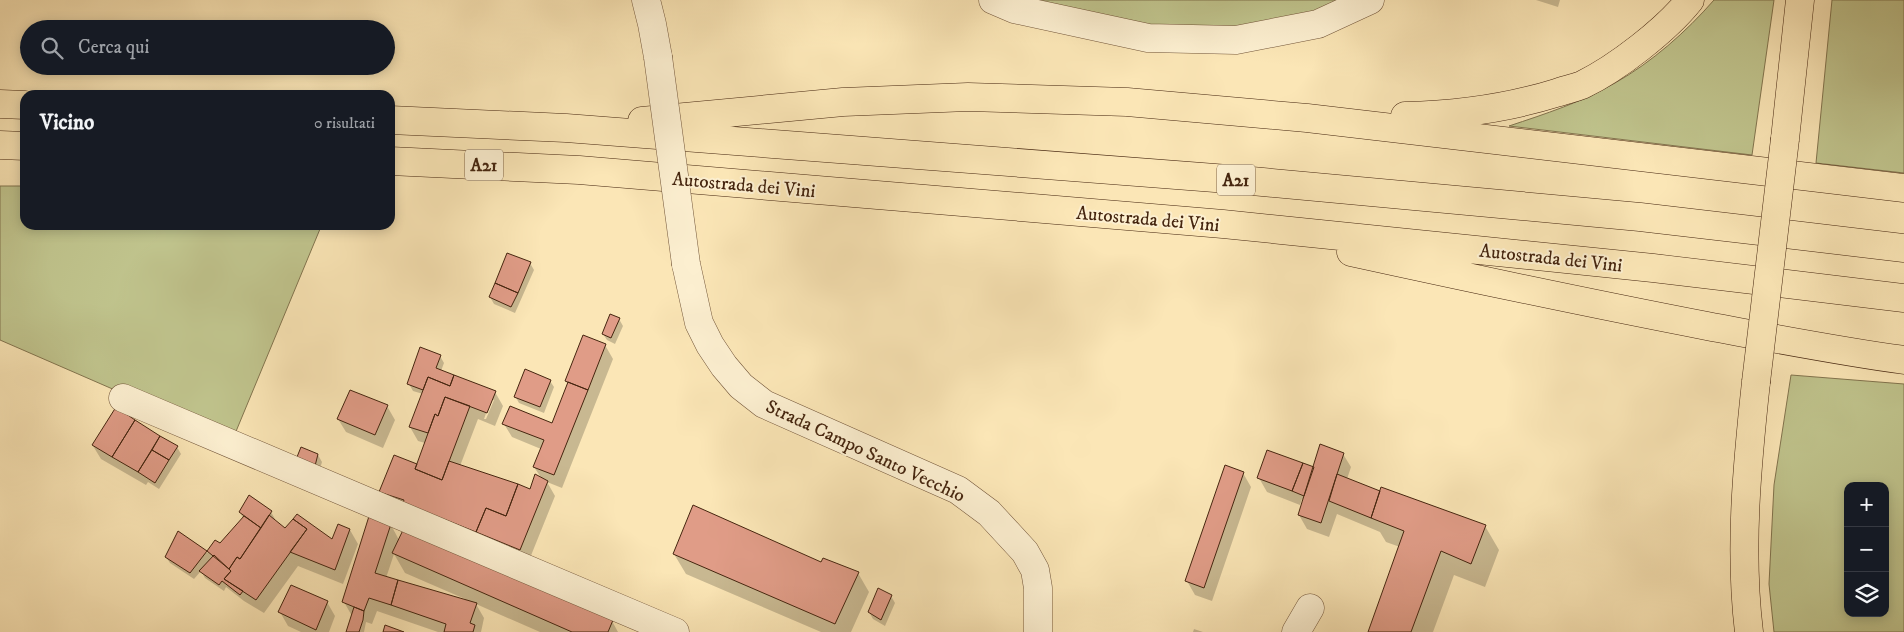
<!DOCTYPE html>
<html lang="it">
<head>
<meta charset="utf-8">
<style>
	body { margin:0; font-family:"IM FELL DW Pica",serif; background:#242831; color:#f1f3f6 }
	.controls { position:absolute; right:15px; bottom:15px; display:grid; overflow:hidden; border-radius:10px; box-shadow:0 2px 12px #0003 }
	.controls button { width:45px; height:45px; display:grid; place-items:center; padding:0; border:0; border-bottom:1px solid #363941; background:#171b24; color:#f1f3f6; font:25px sans-serif }
	.list { margin:0; padding:0; list-style:none }
	h2 { display:flex; justify-content:space-between; align-items:center; height:65px; margin:0; padding:0 20px; font-size:21px }
	h2 small { font-size:16px; font-weight:400; color:#9ea1a6 }
	.icon { flex:none; width:28px; height:28px; fill:none; stroke:currentColor; stroke-width:2; stroke-linecap:round; stroke-linejoin:round }
	.map { position:relative; flex:none; width:1904px; height:632px; overflow:hidden }
	.search { position:absolute; background:#171b24; box-shadow:0 2px 12px #0003; left:20px; top:20px; width:375px; height:55px; display:flex; align-items:center; gap:12px; box-sizing:border-box; padding:0 18px; border-radius:28px; color:#9ea1a6; font-size:19px }
	.panel { position:absolute; background:#171b24; box-shadow:0 2px 12px #0003; left:20px; top:90px; width:375px; height:140px; border-radius:15px }
	.map>svg:first-child { display:block }
	.green { fill:#c0c48d; stroke:#82744e; fill-rule:evenodd }
	.shadow { fill:#0003; fill-rule:evenodd }
	.building { fill:#e09c87; stroke:#45250f }
	.lines { fill:none; stroke-linecap:round; stroke-linejoin:round }
	.minor-casing { stroke:#725539; stroke-width:29 }
	.highway-casing { stroke:#45250f; stroke-width:29 }
	.minor { stroke:#fcefd0; stroke-width:28 }
	.highway { stroke:#fbe6b6; stroke-width:28 }
	.minor-bridge-casing { stroke:#725539; stroke-width:29; stroke-linecap:butt }
	.highway-bridge-casing { stroke:#45250f; stroke-width:29; stroke-linecap:butt }
	.minor-bridge { stroke:#fcefd0; stroke-width:28 }
	.highway-bridge { stroke:#fbe6b6; stroke-width:28 }
	.labels { text-anchor:middle; stroke-width:4; stroke-linejoin:round; paint-order:stroke }
	.shield { fill:#fcefd0; stroke:#7c6249; stroke-width:1 }
	.shield-label { font-size:18px; font-weight:bold; fill:#45250f }
	.street-label { font-size:19px; fill:#45250f; stroke:#fcefd0 }
</style>
</head>
<body>
<div class="map">
<svg width="1904" height="632" viewBox="0 0 1904 632">
	<rect width="100%" height="100%" fill="#fbe6b6"/>
	<filter id="stains"><feTurbulence type="fractalNoise" baseFrequency=".004" numOctaves="4"/><feColorMatrix values="0 0 0 0 .2 0 0 0 0 .09 0 0 0 0 .02 0 0 0 .5 -.17"/></filter>
	<radialGradient id="worn" r=".72"><stop offset=".6" stop-color="#630" stop-opacity="0"/><stop offset="1" stop-color="#630" stop-opacity=".3"/></radialGradient>
	<path class="green" d="M995,0H1371L1237,39Z
		M1714,0H1774L1752,155L1509,126C1545,114 1582,102 1615,83C1652,62 1686,32 1714,0Z
		M1832,0H1904V173L1816,163Z
		M0,186H25V225H280L320,229L232,441L0,340Z
		M1791,375L1904,384V632H1774L1769,584L1774,485ZM1848,486H1885V613H1848Z"/>
	<path class="shadow" d="M1536,0H1560L1558,7Z
		M530,263L534,270L515,313L494,304L490,297Z
		M619,319L623,326L615,344L607,340L603,334Z
		M605,345L613,359L562,488L547,482L555,496L528,563L416,523L381,491L418,466L425,443L418,441L410,427L423,394L413,391L409,384L440,356L444,363L441,371L495,392L503,406L495,426L478,419L460,466L531,490L542,479L534,467L541,449L512,437L504,424H553L569,385L566,381ZM491,400H494L486,419H484Z
		M550,381L554,387L544,413L519,403L515,396Z
		M387,406L395,420L383,448L346,432L338,419Z
		M159,437L177,447L181,454L159,489L148,482L146,485L101,459L93,446Z
		M1343,454L1351,467L1347,479L1379,492L1485,526L1499,550L1485,587L1454,575L1433,632H1369L1400,547L1386,542L1380,532L1337,514L1329,537L1307,529L1299,515L1304,500L1302,499L1300,505L1267,492L1259,478L1314,468Z
		M318,455L322,462L319,472L302,464Z
		M1243,473L1251,487L1212,601L1195,595L1187,581Z
		M240,512H271L275,519L274,521L285,530L333,541L350,530L358,544L343,584L298,566L264,613L244,601L226,587L224,591L205,578L201,571L194,579L170,563L166,557L179,533L207,553L215,542L220,545L243,518Z
		M391,525L399,540L612,621L618,632H540L476,604L484,618L481,632H438L377,611L372,624L366,622L364,632H348L352,616L344,602ZM394,554L405,573L465,599L464,601L386,578Z
		M674,554L822,564L858,573L869,592L851,632H821L686,574Z
		M291,586L327,602L335,616L329,632H301L288,626L280,612Z
		M891,596L895,603L885,626L873,619L869,612Z
		M1194,629L1203,632H1193Z"/>
	<path class="building" d="M507,253L531,262L518,293L495,283Z
		M495,283L518,293L511,307L489,297Z
		M610,314L620,318L611,338L602,334Z
		M583,335L606,344L588,390L565,381Z
		M420,347L441,355L436,368L454,375L450,386L428,377L423,390L407,384Z
		M525,369L551,380L540,407L514,397Z
		M454,375L496,391L487,413L445,397L438,416L435,414L428,433L409,427L428,377L450,386Z
		M568,382L588,390L554,475L533,467L544,440L502,424L510,406L552,423Z
		M350,390L388,405L375,435L337,419Z
		M445,397L470,406L442,480L415,469L435,414L438,416Z
		M116,407L135,420L112,457L92,445Z
		M135,420L160,436L138,472L112,457Z
		M160,436L178,446L169,460L152,450Z
		M1320,444L1344,453L1321,523L1298,515Z
		M301,447L318,454L315,466L297,457Z
		M152,450L169,460L155,483L138,472Z
		M1267,450L1303,463L1292,491L1257,478Z
		M394,455L417,464L415,469L442,480L449,461L518,484L506,516L486,508L476,532L403,503L404,500L379,492Z
		M1303,463L1314,467L1304,496L1292,491Z
		M1225,465L1244,472L1204,588L1185,581Z
		M535,474L548,481L520,550L476,532L486,508L506,516L518,484L530,489Z
		M1337,474L1380,491L1371,518L1329,501Z
		M1381,487L1486,525L1471,564L1441,551L1411,632H1368L1404,531L1371,518Z
		M249,495L272,511L261,528L239,512Z
		M693,505L821,562L823,558L859,572L835,624L673,554Z
		M370,513L391,524L375,573L398,580L391,605L369,598L364,611L342,602Z
		M297,514L332,539L338,524L350,529L335,570L290,552L307,529L293,519Z
		M269,515L285,528L293,519L307,529L256,600L224,579L231,571L229,569L237,557L240,559Z
		M244,516L261,528L240,559L237,557L229,569L207,551L215,540L220,543Z
		M404,528L613,620L608,632H572L392,553Z
		M178,531L207,551L190,573L165,557Z
		M214,555L231,571L224,579L243,591L240,595L222,581L219,585L199,571Z
		M398,580L477,603L470,623L475,625L473,632H444L446,624L391,605Z
		M291,585L328,601L316,630L278,612Z
		M878,588L892,595L881,620L868,612Z
		M354,607L364,611L363,620L359,632H346Z
		M385,625L404,632H383Z"/>
	<g class="lines">
		<defs>
			<path id="minor" d="M646,0L652,24L658,57
				M993,0L1014,9L1148,38L1236,40L1318,24L1370,0
				M686,264L699,323L710,345L724,366L741,386L764,404L958,490L989,513L1025,552L1035,570L1038,588V632
				M123,398L675,632
				M1296,632L1310,608"/>
			<path id="highway" d="M0,104L25,105
				M1405,116C1456,115 1508,108 1556,93C1565,90 1574,88 1582,85C1617,68 1666,30 1690,0
				M390,120L566,128L1241,180L1640,217L1904,248
				M642,121L843,102L968,97L1127,102L1307,118L1904,188
				M1785,139L1800,0
				M0,145L25,146
				M390,161L579,170L1223,224L1653,268L1904,298
				M1351,252C1470,278 1588,303 1707,326C1772,338 1838,351 1904,360
				M1749,632C1739,550 1747,465 1756,382"/>
		</defs>
		<use href="#minor" class="minor-casing"/>
		<use href="#highway" class="highway-casing"/>
		<use href="#minor" class="minor"/>
		<use href="#highway" class="highway"/>
		<defs>
			<path id="minor-bridge" d="M658,57L686,264"/>
			<path id="highway-bridge" d="M1756,382L1785,139"/>
		</defs>
		<use href="#minor-bridge" class="minor-bridge-casing"/>
		<use href="#highway-bridge" class="highway-bridge-casing"/>
		<use href="#minor-bridge" class="minor-bridge"/>
		<use href="#highway-bridge" class="highway-bridge"/>
	</g>
	<g class="labels">
		<g class="shield">
			<rect x="465" y="149.5" width="38" height="31" rx="4"/>
			<rect x="1217" y="164.5" width="38" height="31" rx="4"/>
		</g>
		<g class="shield-label">
			<text x="484" y="171">A21</text>
			<text x="1236" y="186">A21</text>
		</g>
		<g class="street-label">
			<text transform="translate(744 184) rotate(5)" y="7">Autostrada dei Vini</text>
			<text transform="translate(1148 218) rotate(5)" y="7">Autostrada dei Vini</text>
			<text transform="translate(1551 257) rotate(6)" y="7">Autostrada dei Vini</text>
			<text transform="translate(866 450) rotate(25)" y="7">Strada Campo Santo Vecchio</text>
		</g>
	</g>
	<rect width="100%" height="100%" filter="url(#stains)"/>
	<rect width="100%" height="100%" fill="url(#worn)"/>
</svg>
<div class="controls">
<button>+</button>
<button>−</button>
<button><svg class="icon" aria-label="layers" viewBox="0 0 24 24"><path d="M12 4l9 5-9 5-9-5zM3 14l9 5 9-5"/></svg></button>
</div>
<div class="search"><svg class="icon" aria-label="search" viewBox="0 0 24 24"><circle cx="10" cy="10" r="6"/><path d="M15 15l6 6"/></svg>Cerca qui</div>
<section class="panel">
<h2>Vicino<small>0 risultati</small></h2>
<ul class="list">
</ul>
</section>
</div>
</body>
</html>
